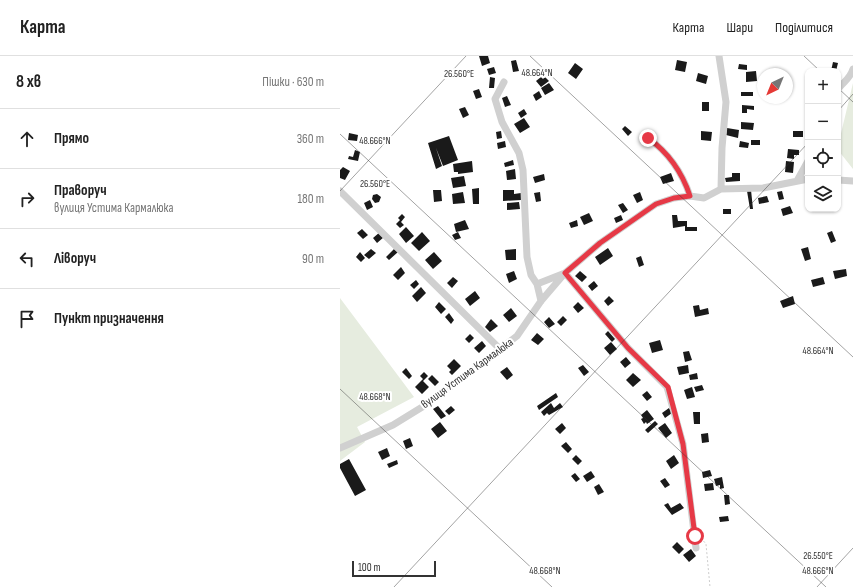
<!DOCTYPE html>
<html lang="uk">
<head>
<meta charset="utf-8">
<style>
	body { margin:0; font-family:"Sofia Sans Condensed",sans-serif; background:#f2f2f2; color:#222 }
	.controls { position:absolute; right:12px; top:12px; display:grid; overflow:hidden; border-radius:8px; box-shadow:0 1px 3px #0004 }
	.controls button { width:36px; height:36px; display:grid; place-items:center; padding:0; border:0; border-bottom:1px solid #e0e0e0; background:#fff; color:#222; font:20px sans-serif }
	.compass { position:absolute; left:417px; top:12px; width:36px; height:36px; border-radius:50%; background:#fff; box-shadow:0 1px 3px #0004; rotate:223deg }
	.scale { position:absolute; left:12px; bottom:10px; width:84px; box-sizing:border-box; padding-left:4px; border:2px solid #333; border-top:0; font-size:11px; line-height:14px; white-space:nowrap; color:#333; -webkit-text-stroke:3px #fff; paint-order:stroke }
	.stop { position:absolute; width:12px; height:12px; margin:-9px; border:3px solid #e63946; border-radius:50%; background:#fff }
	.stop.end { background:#e63946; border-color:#fff; box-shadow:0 1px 4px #0008 }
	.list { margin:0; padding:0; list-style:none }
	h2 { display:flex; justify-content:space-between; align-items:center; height:52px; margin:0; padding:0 16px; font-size:17px }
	h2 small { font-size:13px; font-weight:400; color:#767676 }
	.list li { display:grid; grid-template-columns:26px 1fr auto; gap:12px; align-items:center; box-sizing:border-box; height:60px; padding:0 16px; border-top:1px solid #e0e0e0 }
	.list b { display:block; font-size:15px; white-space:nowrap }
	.list p { margin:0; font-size:13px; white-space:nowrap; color:#767676 }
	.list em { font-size:13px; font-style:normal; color:#767676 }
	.icon { flex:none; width:22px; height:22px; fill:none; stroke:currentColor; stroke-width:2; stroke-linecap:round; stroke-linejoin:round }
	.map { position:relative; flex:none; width:513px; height:531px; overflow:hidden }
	header { display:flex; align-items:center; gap:24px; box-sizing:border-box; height:56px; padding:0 20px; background:#fff; border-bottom:1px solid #e0e0e0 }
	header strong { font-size:19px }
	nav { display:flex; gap:22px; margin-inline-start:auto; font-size:14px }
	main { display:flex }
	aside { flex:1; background:#fff }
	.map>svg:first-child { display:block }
	.green { fill:#e6ecdf }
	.building { fill:#1a1a1a }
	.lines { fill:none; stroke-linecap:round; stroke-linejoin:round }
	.path { stroke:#cdcdcd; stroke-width:1; stroke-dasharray:2 2; stroke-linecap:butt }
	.minor { stroke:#d0d0d0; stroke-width:7 }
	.route { stroke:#e63946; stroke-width:5 }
	.ticks { fill:none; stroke:#333; stroke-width:1; stroke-opacity:0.45 }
	.labels { text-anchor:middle; stroke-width:4; stroke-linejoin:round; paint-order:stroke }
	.street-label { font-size:12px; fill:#333; stroke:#fff }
	.ticks-label { font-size:10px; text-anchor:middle; fill:#333; stroke:#fff; stroke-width:4; stroke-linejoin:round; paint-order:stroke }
</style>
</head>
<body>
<header>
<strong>Карта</strong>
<nav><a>Карта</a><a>Шари</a><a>Поділитися</a></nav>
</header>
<main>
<aside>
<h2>8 хв<small>Пішки · 630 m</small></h2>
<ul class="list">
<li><svg class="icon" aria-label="ahead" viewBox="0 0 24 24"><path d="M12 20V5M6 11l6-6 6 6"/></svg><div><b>Прямо</b></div><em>360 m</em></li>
<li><svg class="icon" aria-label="right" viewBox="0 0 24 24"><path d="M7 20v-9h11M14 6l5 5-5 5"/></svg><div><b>Праворуч</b><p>вулиця Устима Кармалюка</p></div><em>180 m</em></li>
<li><svg class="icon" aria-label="left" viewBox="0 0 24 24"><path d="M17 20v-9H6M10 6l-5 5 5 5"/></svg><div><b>Ліворуч</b></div><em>90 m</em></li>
<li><svg class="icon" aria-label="arrive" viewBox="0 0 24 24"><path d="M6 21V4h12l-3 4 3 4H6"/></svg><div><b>Пункт призначення</b></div></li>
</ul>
</aside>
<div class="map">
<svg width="513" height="531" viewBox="0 0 513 531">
	<rect width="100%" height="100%" fill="#fff"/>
	<path class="green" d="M513,27V113L498,94V90Z
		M0,242L74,341L17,371L25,386L0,405Z"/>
	<path class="building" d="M139,0H148L150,7L142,10Z
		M176,4L179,15L173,16L171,5Z
		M337,4L347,6L345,16L335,14Z
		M493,6L498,7L496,15H491Z
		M235,7L243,13L236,23L228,17Z
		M399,8L407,9V14L398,13Z
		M154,11L156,17L149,19L147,13Z
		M416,15L417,25L406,26V16Z
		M358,17L368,20L366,28L356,25Z
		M150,21L155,22L154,32H149Z
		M201,21L203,23L205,21L209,25L201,31L196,25Z
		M209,27L214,34L205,39L201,32Z
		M139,33L142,41L136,43L133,35Z
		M199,35L202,41L196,45L193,39Z
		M401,36H413V40H401Z
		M167,40L171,49L165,51L162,42Z
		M362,46H369V55H362Z
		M402,49L414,50V54L407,53V57H402Z
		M125,51L129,59L123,62L119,53Z
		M184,53L187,58L181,62L178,57Z
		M184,62L190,71L180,77L174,68Z
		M401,66L414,67L413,74L401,73Z
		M285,70L292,76L288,80L282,73Z
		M387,72L399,74L398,82L386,79Z
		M161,75L162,82L157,83L156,76Z
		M361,75L372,76L371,85L361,84Z
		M453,75H463V81H453Z
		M9,77L18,79L17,85L8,84Z
		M109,80L118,104L103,110L96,92L102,110L96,113L88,87Z
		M411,84H420V89H411Z
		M165,85L166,91L158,93L157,87Z
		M400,85L409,87L408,92L399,91Z
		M448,93L459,94V99H454V103L447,102Z
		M15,94L20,96L18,105L8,103L9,100L13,101Z
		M173,104L174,109L165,111L164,107Z
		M132,105L133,116L118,118V116H114L113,108Z
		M446,105L454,106L453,117L445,116Z
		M3,111L10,115L5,124L0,122V114Z
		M175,113L176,123L167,124L166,115Z
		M331,117L334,125L323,128L320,121Z
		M392,117H400V125L386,126L385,122L392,121Z
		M204,118L205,124L195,127L193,121Z
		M124,120L126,130L113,132L111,122Z
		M139,132V148H133L132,133Z
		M93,134H101L102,145L94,146Z
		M163,134H174V138L181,137V144L163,145Z
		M411,134L413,153H410L407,135Z
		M442,135L444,143L439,144L437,136Z
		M123,136L125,147L113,148L112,138Z
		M200,136L201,145L196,146L194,137Z
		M300,136L303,144L297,147L293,139Z
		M37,138L41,141L39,146L35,147L32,143L33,139Z
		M427,140L429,146L419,148L418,142Z
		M30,144L33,151L27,154L24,147Z
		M179,146L180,153L167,154V147Z
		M283,147L288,154L283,157L278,149Z
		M450,150L453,157L443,160L441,153Z
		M383,153H391V158H383Z
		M249,157L253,165L244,169L240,161Z
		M62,158L65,161L61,166L64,169L60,172L56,168L60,164L58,162Z
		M281,159L283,164L276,167L274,162Z
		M332,159H337L338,165H347V171H357V175H345V170L333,172Z
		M125,164L129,173L116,176L114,168Z
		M237,164L238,170L231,172L229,167Z
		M66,171L74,180L66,187L59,178Z
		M22,173L28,179L23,183L17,177Z
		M492,175L496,185L491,187L487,177Z
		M40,176L44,181L37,187L33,182Z
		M82,176L90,185L79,195L71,187Z
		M118,176L121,182L115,184L112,179Z
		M468,191L471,203L465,205L461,193Z
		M268,192L273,200L260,209L255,201Z
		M31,193L36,197L29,203L24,199Z
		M54,193L58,196L49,204L46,201Z
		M176,193V204H166L165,194Z
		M20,196L25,202L21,206L16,201Z
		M94,196L102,205L93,213L85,204Z
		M301,200L304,209L299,211L296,202Z
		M61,211L65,217L58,224L53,219Z
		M506,213L507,220L495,223L493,215Z
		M174,215L177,223L169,227L166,218Z
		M240,215L247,221L242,226L235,220Z
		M113,221L118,225L112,232L107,227Z
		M483,221L485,228L473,231L471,224Z
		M76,224L79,228L74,233L70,229Z
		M254,225L258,230L252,235L248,230Z
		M81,231L86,237L77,246L72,240Z
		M135,235L140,242L130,250L125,243Z
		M269,240L274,245L268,250L264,245Z
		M453,240L455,248L443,252L440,245Z
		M99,246L106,253L101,258L95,251Z
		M238,246L244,252L238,257L233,251Z
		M359,249L360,254L368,252L369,258L355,261L353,250Z
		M171,252L177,260L169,266L163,259Z
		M109,257L114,264L111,268L105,261Z
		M223,260L227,264L221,270L217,266Z
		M209,261L215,268L209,272L204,266Z
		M151,263L158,270L150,276L145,271Z
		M268,275L275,283L272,286L265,278Z
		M197,277L204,283L198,289L191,284Z
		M130,278L134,282L129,287L125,283Z
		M320,284L323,294L312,297L309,287Z
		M142,285L146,290L139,297L134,292Z
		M271,286L277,293L270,299L264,292Z
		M349,295L352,304L345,306L343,296Z
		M286,301L291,307L285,312L280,306Z
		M114,303L121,310L112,319L109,316L111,314L107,310Z
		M243,309L249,316L244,320L238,312Z
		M348,309L349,317L339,319L337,311Z
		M167,311L173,319L167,324L160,316Z
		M66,312L72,320L69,323L62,316Z
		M84,316L88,320L83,325L89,331L82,338L75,331L83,323L80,320Z
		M293,317L301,324L293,331L286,324Z
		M357,317L358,323L350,324L349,319Z
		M92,319L99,326L95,330L88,323Z
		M362,329L364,334L356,336L354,331Z
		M352,331L355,341L347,343L344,334Z
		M307,335L312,341L307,345L302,339Z
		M216,337L218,341L199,354L197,350Z
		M211,347L214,352L220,347L223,351L209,359L207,357L204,360L201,356Z
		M98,350L106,360L101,363L93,353Z
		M111,350L115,354L109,359L105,355Z
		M329,352L332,357L325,362L322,357Z
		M307,354L314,363L307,368L306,366L304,368L301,363L303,362L301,359Z
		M353,356H360V368H354Z
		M315,365L318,368L308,377L305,374Z
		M100,366L107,375L98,382L91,373Z
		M222,367L226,372L220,378L215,373Z
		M325,367L332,377L326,382L318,372Z
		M368,377L369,386L362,387L361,378Z
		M70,382L73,390L66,393L63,385Z
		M226,386L232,393L228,397L221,390Z
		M47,392L50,400L42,404L38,396Z
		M236,399L242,405L238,409L232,403Z
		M334,399L339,407L331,413L326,405Z
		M9,403L26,434L15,440L0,412V408Z
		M57,404L58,408L49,412L47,408Z
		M370,414L372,420L363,422L362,416Z
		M251,415L255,421L247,426L243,420Z
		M235,417L240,423L236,426L231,420Z
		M382,421L384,432L380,433V429L376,430L374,423Z
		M325,422L330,429L325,432L320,425Z
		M373,427L374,434L365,435L364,428Z
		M259,428L264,436L258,439L254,431Z
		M384,439H389L390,448L385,449Z
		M328,447L331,452L340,447L344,452L332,459L324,449Z
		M388,460L389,465L380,466L379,461Z
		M337,486L344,493L339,498L332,491Z
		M351,493L356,500L349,506L343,499Z"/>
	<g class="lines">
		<path class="path" d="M361,482L366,488L370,531"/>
		<path class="minor" d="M379,0L386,46L382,92L381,133
			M164,26L155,43L162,66L179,97L183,114L187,201L191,219L197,228L201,245
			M498,33C504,25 510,23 513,13
			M308,82C329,97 342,116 350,140
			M458,123L468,105
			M498,124L513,125
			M0,135L160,293
			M197,228L225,217L288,292L327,331L343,388L356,492
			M0,392L53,369L92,345L177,280L201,245L225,217L260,187L316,148L334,142L350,140L364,142L381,133L423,132L468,123"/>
	</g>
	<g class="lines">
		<path class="route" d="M308,82C329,97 342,116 350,140L334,142L316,148L260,187L225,217L288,292L328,331L343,388L355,480"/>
	</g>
	<path class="ticks" d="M190,0L513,301M464,0L480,15M498,32L513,46M498,55L513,38M0,78L486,531M0,135L126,0M0,333L212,531M54,531L468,87M477,531L513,492"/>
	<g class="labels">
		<g class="street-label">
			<text transform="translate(127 317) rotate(-36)" y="4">вулиця Устима Кармалюка</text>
		</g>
	</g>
	<g class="ticks-label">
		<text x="197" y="20">48.664°N</text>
		<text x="119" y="21">26.560°E</text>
		<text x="35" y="88">48.666°N</text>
		<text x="35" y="131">26.560°E</text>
		<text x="478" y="298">48.664°N</text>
		<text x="35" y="344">48.668°N</text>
		<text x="478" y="503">26.550°E</text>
		<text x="205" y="518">48.668°N</text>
		<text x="478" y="518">48.666°N</text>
	</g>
</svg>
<div class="controls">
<button>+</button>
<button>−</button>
<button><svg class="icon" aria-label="locate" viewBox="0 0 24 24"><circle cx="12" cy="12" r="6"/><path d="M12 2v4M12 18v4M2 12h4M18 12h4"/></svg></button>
<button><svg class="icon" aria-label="layers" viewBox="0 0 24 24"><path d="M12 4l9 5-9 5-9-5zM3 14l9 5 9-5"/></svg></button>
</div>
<svg class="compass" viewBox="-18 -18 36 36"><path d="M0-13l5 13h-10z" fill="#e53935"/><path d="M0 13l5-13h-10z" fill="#767676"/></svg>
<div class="scale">100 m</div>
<div class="stop" style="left:355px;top:480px"></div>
<div class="stop end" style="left:308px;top:82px"></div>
</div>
</main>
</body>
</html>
